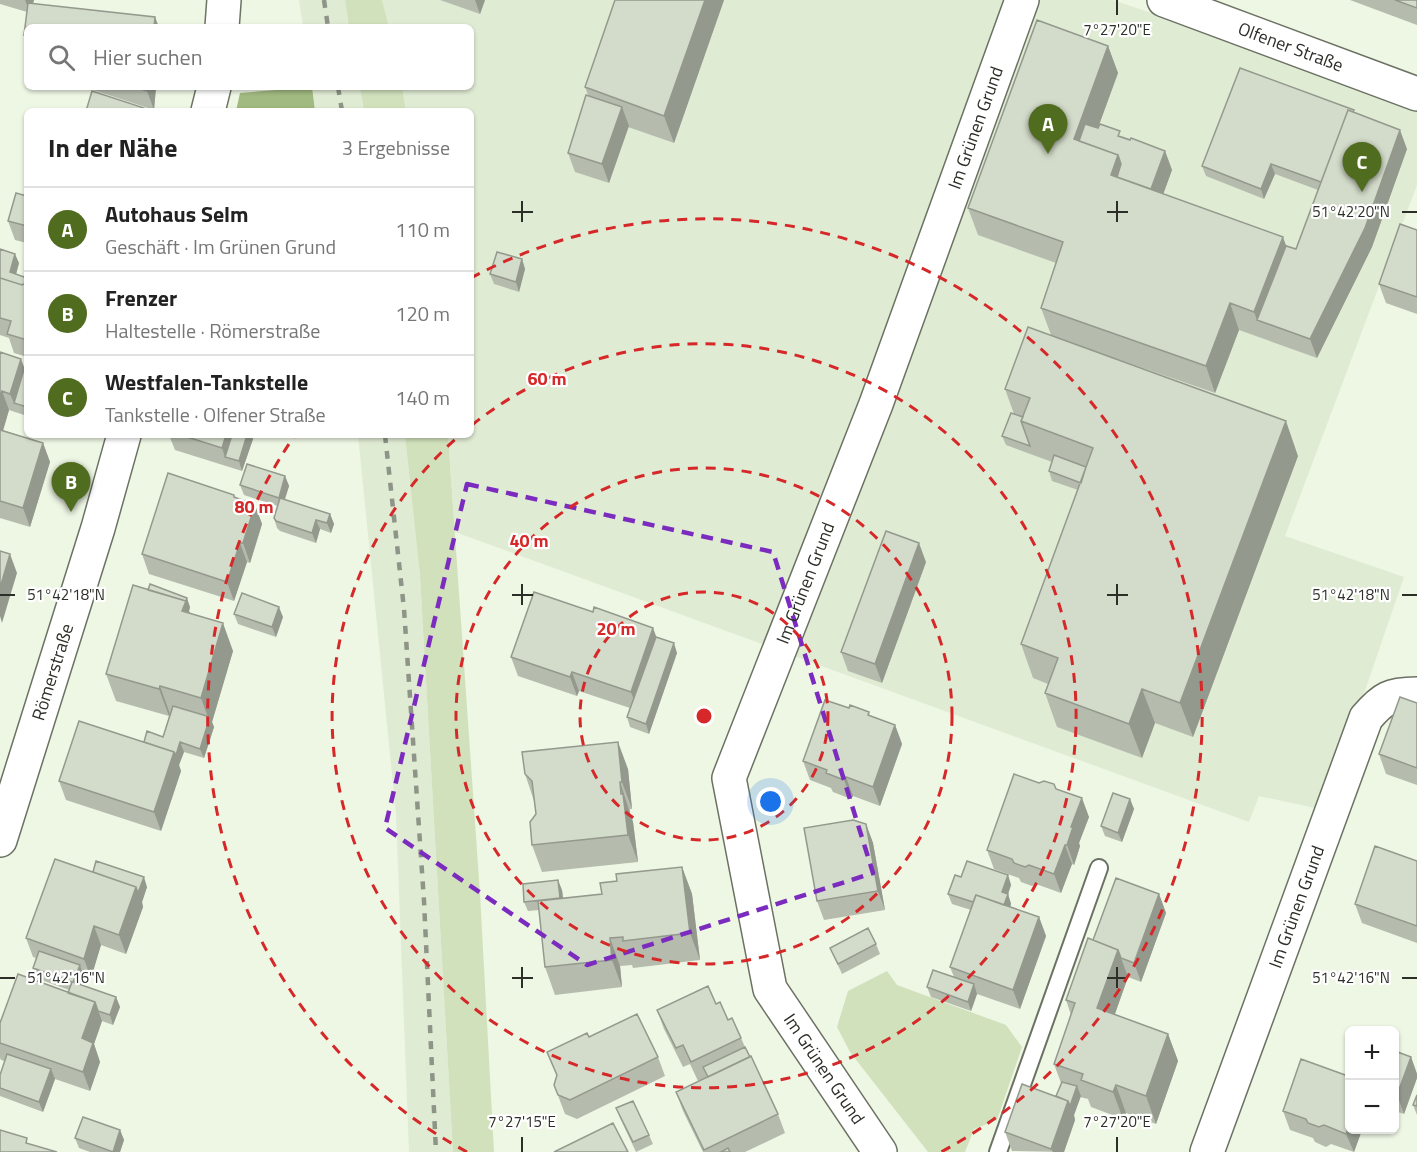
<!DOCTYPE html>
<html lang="de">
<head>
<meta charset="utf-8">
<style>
	body { margin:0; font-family:"Titillium Web",sans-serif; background:#f2f2f2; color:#222 }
	.controls { position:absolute; right:18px; bottom:18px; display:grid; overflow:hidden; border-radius:9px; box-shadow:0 2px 4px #0004 }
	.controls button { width:54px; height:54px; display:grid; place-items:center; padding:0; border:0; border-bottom:2px solid #e0e0e0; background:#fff; color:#222; font:30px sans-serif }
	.you { position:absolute; left:771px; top:802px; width:21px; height:21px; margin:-15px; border:4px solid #fff; border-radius:50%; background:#1a73e8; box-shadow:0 0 0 9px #1a73e833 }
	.badge { display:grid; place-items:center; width:39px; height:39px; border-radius:50%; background:#506c1f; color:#fff; font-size:20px; font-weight:700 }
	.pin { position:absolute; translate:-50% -50px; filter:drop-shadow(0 2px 3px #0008) }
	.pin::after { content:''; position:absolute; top:32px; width:21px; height:18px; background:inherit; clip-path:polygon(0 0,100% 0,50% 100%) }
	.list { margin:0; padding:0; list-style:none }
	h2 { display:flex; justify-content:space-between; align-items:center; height:78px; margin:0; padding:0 24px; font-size:26px }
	h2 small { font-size:20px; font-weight:400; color:#767676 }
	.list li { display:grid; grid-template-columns:39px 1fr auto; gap:18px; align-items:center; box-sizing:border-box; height:84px; padding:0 24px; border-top:2px solid #e0e0e0 }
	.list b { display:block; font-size:22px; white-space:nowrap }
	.list p { margin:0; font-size:20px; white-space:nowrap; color:#767676 }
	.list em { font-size:20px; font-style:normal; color:#767676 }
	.icon { flex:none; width:33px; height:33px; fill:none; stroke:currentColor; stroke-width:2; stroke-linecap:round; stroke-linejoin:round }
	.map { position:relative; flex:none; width:1417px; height:1152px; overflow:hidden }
	.search { position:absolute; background:#fff; box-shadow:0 2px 4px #0004; left:24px; top:24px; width:450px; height:66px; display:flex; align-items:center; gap:15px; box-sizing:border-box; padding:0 21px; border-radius:9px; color:#767676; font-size:22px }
	.panel { position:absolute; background:#fff; box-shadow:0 2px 4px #0004; left:24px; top:108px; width:450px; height:330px; border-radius:9px }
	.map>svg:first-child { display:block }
	.built { fill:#e0ebd4 }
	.green { fill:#d1e1bc }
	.forest { fill:#a1ba81 }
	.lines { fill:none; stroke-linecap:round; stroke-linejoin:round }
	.lane-casing { stroke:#6b7263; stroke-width:20 }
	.street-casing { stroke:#6b7263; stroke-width:36 }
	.secondary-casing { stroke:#6b7263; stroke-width:36 }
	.primary-casing { stroke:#6b7263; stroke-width:36 }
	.lane { stroke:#fff; stroke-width:16 }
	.street { stroke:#fff; stroke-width:33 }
	.secondary { stroke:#fff; stroke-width:33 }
	.primary { stroke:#fff; stroke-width:33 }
	.rail { stroke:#8e9487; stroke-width:4.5; stroke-dasharray:8 8; stroke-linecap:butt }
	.wall { fill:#b5bcae }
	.shaded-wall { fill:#94998d }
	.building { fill:#d3dbca; stroke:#94998d; stroke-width:1.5 }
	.marked { fill:none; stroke:#7b2cbf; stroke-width:4.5; stroke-dasharray:12 8; stroke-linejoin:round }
	.ticks { fill:none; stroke:#2c2f28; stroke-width:2 }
	.ring { fill:none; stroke:#d62828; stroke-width:3; stroke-dasharray:10 8 }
	.labels { text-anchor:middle; stroke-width:4.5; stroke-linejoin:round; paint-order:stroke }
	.street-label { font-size:18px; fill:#2c2f28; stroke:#fff }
	.ticks-label { font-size:15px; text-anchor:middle; fill:#2c2f28; stroke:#fff; stroke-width:4.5; stroke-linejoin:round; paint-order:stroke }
	.centre { fill:#d62828; stroke:#fff; stroke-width:3 }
	.ring-label { font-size:18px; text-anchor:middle; font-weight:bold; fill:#d62828; stroke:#fff; stroke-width:4.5; stroke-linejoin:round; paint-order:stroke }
</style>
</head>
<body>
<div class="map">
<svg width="1417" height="1152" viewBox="0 0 1417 1152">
	<rect width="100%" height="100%" fill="#eef6e4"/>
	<path class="built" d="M299,0H345L349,27H303Z
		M382,0H1113L1417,103V185L1285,536L1404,577L1324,810L1259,796L1249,822L455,532L448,435H471V111H406L402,87H471V27H389Z
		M312,87H360L364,111H315Z
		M358,435H405L420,576L453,1152H409L396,814Z"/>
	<path class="green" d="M345,0H382L389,27H349Z
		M360,87H402L406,111H364Z
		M405,435H448L480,894L494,1152H453L420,576Z
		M887,971L897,985L1006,1025L1022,1047L997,1120L974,1129L965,1152H928L850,1052L837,1027L848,991Z"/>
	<path class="forest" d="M312,87L315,111H236L240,93Z"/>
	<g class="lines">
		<defs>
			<path id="lane" d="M998,1152L1099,868"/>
			<g id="street">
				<path id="s1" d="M880,1152L770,989L729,778L876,404L1022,0"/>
				<path id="s2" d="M1207,1152L1366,718C1383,698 1390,694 1417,694"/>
			</g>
			<g id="secondary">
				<path d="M222,27L224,0"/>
				<path d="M208,111L214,87"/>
				<path id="s3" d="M0,840L98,528L124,435"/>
			</g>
			<g id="primary">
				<path id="s4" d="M1164,0L1417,94"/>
			</g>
		</defs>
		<use href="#lane" class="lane-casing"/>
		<use href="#street" class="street-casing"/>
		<use href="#secondary" class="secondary-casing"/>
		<use href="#primary" class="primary-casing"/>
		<use href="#lane" class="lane"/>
		<use href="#street" class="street"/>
		<use href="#secondary" class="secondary"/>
		<use href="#primary" class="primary"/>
		<path class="rail" d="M324,0L328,27
			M338,87L342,111
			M385,435L404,609L424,901L436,1152"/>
	</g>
	<path class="wall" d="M0,0H34L27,27V43L24,35L27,12L0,4Z
		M440,0H485L480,14Z
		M615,0H724L674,143L628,127L609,183L575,172L568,153L588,95L585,87Z
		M1350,0H1417V25Z
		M1108,46L1118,73L1098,128L1165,151L1172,170L1163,194L1296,249L1318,190L1275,174L1264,199L1206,176L1202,166L1355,113L1407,149L1372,247L1317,358L1239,330L1215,393L1074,344L1298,456L1193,737L1155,723L1142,758L1057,727L1045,693L1048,684L1033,678L1021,644L1078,490L1052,481L1049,471L1052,462L1006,445L1002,436L1014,414L1005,389L1051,335L1041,308L1056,263L978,235L968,208Z
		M84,87H156L154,110Z
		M27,196V243L15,240L8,221Z
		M1417,230V314L1386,303L1379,284Z
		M0,249L19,263L16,274L27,278V357L14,353L9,338L0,335Z
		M522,259L525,269L519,292L494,284L490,274Z
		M0,352L25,368L27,366V416L9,410L3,430L43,443L50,462L30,527L0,518Z
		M169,435H251L253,439L242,471L175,450Z
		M285,476L289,486L285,500L330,514L334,524L331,533L320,529L316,543L280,531L277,528L274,518L278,506L244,495L240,485Z
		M236,498L255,505L262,524L250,563L247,562L234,601L149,574L142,554Z
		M926,562L882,683L848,671L841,652Z
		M190,607L189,611L190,614L233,651L212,722L214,727L204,758L184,752L179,765L181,771L161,831L66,800L59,781L144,742L163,737L169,716L116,701L106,674Z
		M593,612L653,628L656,637L677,653L649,734L630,727L627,717L630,708L579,691L577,696L518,676L511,657Z
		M234,614L283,617L276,637L238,624Z
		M1417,703V785L1386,774L1379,754Z
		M849,708L869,712L870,716L895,725L902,744L880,806L853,796L851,799L833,792L831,788L810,780L803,761Z
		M628,769L632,809H630V814L633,822L638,862L542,872L532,845L536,814L534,801L525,774Z
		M1039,783L1056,789L1089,817L1079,843L1080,846L1077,856L1074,865L1072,864L1061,893L1036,884L1032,886L1021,882L1019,878L994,869L987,850Z
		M1130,799L1134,809L1122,842L1105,836L1101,826Z
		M866,824L873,843L885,910L824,920L817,901Z
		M1417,861V943L1362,923L1355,904Z
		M682,867L692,894L700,960L633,968L632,965L620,966L622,987L555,995L545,967L539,910L528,911L524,902L562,890L563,898L602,894L617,881Z
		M93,872L147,887L142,902L143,907L126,954L101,945L91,978L83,975L80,985L116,997L120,1007L113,1025L102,1021L94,1044L100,1062L90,1091L55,1079L43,1112L0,1096V1075L5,1061L1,1060L0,1058V1023L68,993L69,990L36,978L33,968L36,958L33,957L26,938Z
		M1008,875L1011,885L1008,894L1011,904L1010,907L1039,917L1046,936L1020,1009L977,994L971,1011L931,997L927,987L954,977L950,967L971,910L952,904L948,894L961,877Z
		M1159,894L1166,913L1141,982L1128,977L1115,1014L1168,1034L1178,1061L1156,1124L1126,1113L1123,1119L1091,1107L1088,1099L1080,1097L1074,1115L1075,1120L1064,1152L1012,1151L1005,1132L1056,1096L1061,1083L1054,1064L1071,1015L1066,1000L1093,940Z
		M876,944L880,954L842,974L830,948Z
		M716,1004L741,1038L745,1047L778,1114L785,1133L745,1152H703L683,1111L676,1092L707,1077L698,1081L690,1064L683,1067L664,1029L657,1010Z
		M589,1037L658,1057L665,1076L577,1119L565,1114L554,1085L557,1077L547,1052Z
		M1395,1051L1411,1057L1417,1074V1078L1404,1114L1395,1111Z
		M1417,1095V1115L1413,1105Z
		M616,1108L649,1135L653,1144L636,1152L620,1118Z
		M1283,1111L1350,1130H1362L1354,1152L1331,1144L1326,1147L1315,1142L1313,1138L1290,1130Z
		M120,1130L124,1140L120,1152H90L79,1148L75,1138Z"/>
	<path class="shaded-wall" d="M25,0H34L30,13Z
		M475,0H485L480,14Z
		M705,0H724L674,143L664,116Z
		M155,17L159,27H154Z
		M1108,46L1118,73L1089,152L1074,139Z
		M147,87H156L154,110L147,91Z
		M622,107L629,126L609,183L602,164Z
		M1400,130L1407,149L1372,247L1317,358L1310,339Z
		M1165,151L1172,170L1156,214L1149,195Z
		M1118,155L1128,183L1111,175Z
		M1271,164L1275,174L1264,199L1261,189Z
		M1283,237L1293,265L1257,320L1254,312Z
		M15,254L19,263L14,282L10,272Z
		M522,259L525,269L519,292L516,282Z
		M1230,303L1239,330L1215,393L1206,366Z
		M21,359L27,375L14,403L10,394Z
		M2,391L9,410L0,441V398Z
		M1286,421L1298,456L1193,737L1180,703Z
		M226,435H239L225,457L222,448Z
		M247,435H251L253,439L242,471L239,461Z
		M43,443L50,462L30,527L23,508Z
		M285,476L289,486L282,507L279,498Z
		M255,505L262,524L250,563L243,543Z
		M330,514L334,524L331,533L327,523Z
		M316,520L320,529L316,543L312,533Z
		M240,543L247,562L234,601L227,582Z
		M919,543L926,562L882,683L875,664Z
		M10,554L17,573L2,623L0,616V588Z
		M187,598L190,607L189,611L196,628L181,615Z
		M279,607L283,617L276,637L272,627Z
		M223,623L233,651L212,722L214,727L204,758L200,749L209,720L201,698Z
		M653,628L660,647L638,711L631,692Z
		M674,643L677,653L649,734L646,724Z
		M572,672L579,691L577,696L570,677Z
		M160,686L170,714L169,716L159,689Z
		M1142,689L1155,723L1142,758L1129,724Z
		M895,725L902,744L880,806L873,787Z
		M180,742L184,752L179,765L181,771L161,831L154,812L174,752Z
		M618,742L628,769L632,809L622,782Z
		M846,777L853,796L851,799L844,780Z
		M620,782L633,822L638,862L628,835Z
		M1082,798L1089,817L1079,843L1080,846L1074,865L1067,845L1071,827Z
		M1130,799L1134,809L1122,842L1118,833Z
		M866,824L873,843L885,910L878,891Z
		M1065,845L1072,864L1061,893L1054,874Z
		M682,867L692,894L700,960L690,933Z
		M1008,875L1011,885L1008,894L1011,904L1005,922L1002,892Z
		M144,877L147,887L142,902L143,907L126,954L119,935L136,887Z
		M558,880L562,890L564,908L560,898Z
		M1159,894L1166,913L1141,982L1134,963Z
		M1039,917L1046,936L1020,1009L1013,990Z
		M94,926L101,945L91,978L84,959Z
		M610,938L620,966L622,987L612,960Z
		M1118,950L1128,977L1107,1036L1097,1008Z
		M80,965L83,975L77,992L73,982Z
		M974,984L977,994L971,1011L968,1002Z
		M116,997L120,1007L113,1025L110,1015Z
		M95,1002L102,1021L94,1044L100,1062L90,1091L83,1072L82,1038Z
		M1168,1034L1178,1061L1156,1124L1146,1096Z
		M1411,1057L1417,1074V1078L1404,1114L1397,1095Z
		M51,1069L55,1079L43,1112L39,1102Z
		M1116,1085L1126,1113L1123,1119L1113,1092Z
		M1077,1086L1081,1096L1074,1115L1075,1120L1064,1152H1053L1051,1149L1068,1101Z
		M1350,1125V1130H1362L1354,1152L1346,1134Z
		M120,1130L124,1140L120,1152H113Z"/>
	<path class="building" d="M615,0H705L664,116L585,87Z
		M1395,0H1417V8Z
		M28,3L155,17L154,27H27V35H24Z
		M1037,20L1108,46L1074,139L1118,155L1111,175L1283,237L1254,312L1230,303L1206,366L1041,308L1063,242L968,208Z
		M1240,68L1354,110L1353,112L1348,110L1321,182L1271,164L1261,189L1202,166Z
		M134,87H147V91Z
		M92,91L144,108V111H86Z
		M586,95L622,107L602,164L568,153Z
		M1348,110L1400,130L1365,228L1310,339L1257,320L1286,246L1296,249Z
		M1085,124L1098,128L1100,124L1120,131L1118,136L1130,140L1131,138L1165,151L1151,189L1117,177L1121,164L1118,155L1079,141Z
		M16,193L27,196V226L8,221Z
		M1400,224L1417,230V297L1379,284Z
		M0,249L15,254L10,272L27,278V285L23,284L22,285L0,278Z
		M497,252L522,259L516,282L490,274Z
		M0,278L22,285L23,284L27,285V340L7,334L11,321L0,318Z
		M1028,327L1286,421L1180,703L1142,689L1129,724L1045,693L1058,658L1021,644L1093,448L1021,421L1030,398L1005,389Z
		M0,352L21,359L10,394L2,391L0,398Z
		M25,366H27V407L14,403Z
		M1011,413L1023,417L1021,421L1030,446L1002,436Z
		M0,430L43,443L23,508L0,501Z
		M181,435H226L222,448Z
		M232,435H247L239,461L225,457Z
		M1054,455L1086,467L1081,483L1049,471Z
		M247,464L285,476L279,498L240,485Z
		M168,473L234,495V497L255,505L243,543H240L227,582L142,554Z
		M280,498L330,514L327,523L316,520L312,533L276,521L274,518Z
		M886,531L919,543L875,664L841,652Z
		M0,551L10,554L0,588Z
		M150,584L187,598L186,601L148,590Z
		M133,585L186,601L182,611L223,623L201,698L160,686L159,689L106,674Z
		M534,592L593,612L594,607L653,628L631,692L572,672L570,677L511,657Z
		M242,593L279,607L272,627L234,614Z
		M656,637L674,643L646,724L627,717Z
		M1400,697L1417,703V768L1379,754Z
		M825,700L849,708L850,705L869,712L868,715L895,725L873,787L846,777L844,780L826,773L827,770L803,761Z
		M173,706L210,717L200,749L180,742L176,755L174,752L144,742L147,731L163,737Z
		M79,721L174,752L154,812L59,781Z
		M618,742L622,782H620L621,794H623L628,835L532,845L530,822L536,814L532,781L525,774L522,752Z
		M1014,774L1039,783L1044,781L1054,784L1056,789L1082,798L1071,827H1073L1067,845H1065L1054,874L1029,865L1025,867L1014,863L1012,859L987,850Z
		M1113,793L1130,799L1118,833L1101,826Z
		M853,820L866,824L878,891L817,901L804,828Z
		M1375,846L1417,861V926L1355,904Z
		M55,859L136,887L119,935L94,926L84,959L26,938Z
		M96,861L144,877L138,893L136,887L93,872Z
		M967,861L1008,875L1002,892L1008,894L1004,905L976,895L973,902L948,894L955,875L961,877Z
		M682,867L690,933L623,941V937L610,938L612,960L545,967L538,901L602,894L600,883L617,881L616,874Z
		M1116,878L1159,894L1134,963L1121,958L1118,950L1093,940Z
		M558,880L560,898L524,902L523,884Z
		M976,895L1039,917L1013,990L950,967Z
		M868,928L876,944L838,964L830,948Z
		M1088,938L1118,950L1097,1008L1168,1034L1146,1096L1116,1085L1113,1092L1081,1080L1083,1074L1054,1064L1075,1003L1066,1000Z
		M39,951L80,965L73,982L116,997L110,1015L98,1011L95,1002L68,993L72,982L33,968Z
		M933,970L974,984L968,1002L927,987Z
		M18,974L95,1002L82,1038L93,1043L83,1072L0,1043V1023Z
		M708,986L716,1004L720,1002L728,1020L732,1018L741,1038L691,1062L683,1045L676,1048L657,1010Z
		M637,1014L658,1057L570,1100L558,1095L554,1085L557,1075L547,1052L587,1033L589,1037Z
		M745,1047L750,1057L708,1077L703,1067Z
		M1395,1051L1411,1057L1397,1095L1395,1094Z
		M7,1054L51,1069L39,1102L0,1088V1075Z
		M751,1056L778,1114L704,1150L676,1092Z
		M1301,1059L1348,1076L1350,1072V1125L1346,1134L1324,1125L1319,1127L1308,1123L1306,1119L1283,1111Z
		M1062,1082L1077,1086L1070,1106L1068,1101L1056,1096Z
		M1022,1084L1068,1101L1051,1149L1005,1132Z
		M1417,1095V1106L1413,1105Z
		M633,1101L649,1135L633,1142L616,1108Z
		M83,1117L120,1130L113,1152L75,1138Z
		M613,1123L628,1152H554Z
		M0,1130L27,1138L26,1143L57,1152H0Z
		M728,1148L730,1152H721Z"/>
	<path class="marked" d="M467,484L773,552L873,873L587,965L385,828Z"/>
	<path class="ticks" d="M1117,0V15M522,201V222M1117,201V222M512,212H533M1107,212H1128M1402,212H1417M522,584V605M1117,584V605M0,595H15M512,595H533M1107,595H1128M1402,595H1417M522,967V988M1117,967V988M0,978H15M512,978H533M1107,978H1128M1402,978H1417M522,1137V1152M1117,1137V1152"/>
	<g class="ring">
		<circle cx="704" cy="716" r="124"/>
		<circle cx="704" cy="716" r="248"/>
		<path d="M472 425A372 372 0 1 1 460 435"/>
		<path d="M467 1152A496 496 0 0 1 295 435M471 278A496 496 0 0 1 941 1152"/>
	</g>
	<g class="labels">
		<g class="street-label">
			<text dy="6" stroke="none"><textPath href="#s4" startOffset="135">Olfener Straße</textPath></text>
			<text dy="6" stroke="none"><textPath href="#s1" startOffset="1107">Im Grünen Grund</textPath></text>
			<text dy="6" stroke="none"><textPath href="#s1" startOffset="621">Im Grünen Grund</textPath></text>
			<text dy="6" stroke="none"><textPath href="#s3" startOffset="176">Römerstraße</textPath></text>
			<text dy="6" stroke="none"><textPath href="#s2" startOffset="261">Im Grünen Grund</textPath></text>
			<text transform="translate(824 1069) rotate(56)" y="6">Im Grünen Grund</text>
		</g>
	</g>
	<g class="ticks-label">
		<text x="1117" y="35">7°27'20"E</text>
		<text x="1351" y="217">51°42'20"N</text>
		<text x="66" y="600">51°42'18"N</text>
		<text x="1351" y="600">51°42'18"N</text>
		<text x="66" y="983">51°42'16"N</text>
		<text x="1351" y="983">51°42'16"N</text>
		<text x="522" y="1127">7°27'15"E</text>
		<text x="1117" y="1127">7°27'20"E</text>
	</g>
	<circle cx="704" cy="716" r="9" class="centre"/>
	<g class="ring-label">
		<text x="547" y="385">60 m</text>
		<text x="254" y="513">80 m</text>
		<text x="529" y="547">40 m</text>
		<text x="616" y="635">20 m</text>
	</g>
</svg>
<div class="controls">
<button>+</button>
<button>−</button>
</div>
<div class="you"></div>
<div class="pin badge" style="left:1048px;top:154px">A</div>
<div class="pin badge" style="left:71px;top:512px">B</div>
<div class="pin badge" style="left:1362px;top:192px">C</div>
<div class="search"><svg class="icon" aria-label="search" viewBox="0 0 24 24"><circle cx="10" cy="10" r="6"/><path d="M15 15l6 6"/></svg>Hier suchen</div>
<section class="panel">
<h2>In der Nähe<small>3 Ergebnisse</small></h2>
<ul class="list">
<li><span class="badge">A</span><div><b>Autohaus Selm</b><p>Geschäft · Im Grünen Grund</p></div><em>110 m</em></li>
<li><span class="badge">B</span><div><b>Frenzer</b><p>Haltestelle · Römerstraße</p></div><em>120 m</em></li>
<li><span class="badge">C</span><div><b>Westfalen-Tankstelle</b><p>Tankstelle · Olfener Straße</p></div><em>140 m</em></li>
</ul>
</section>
</div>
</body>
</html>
